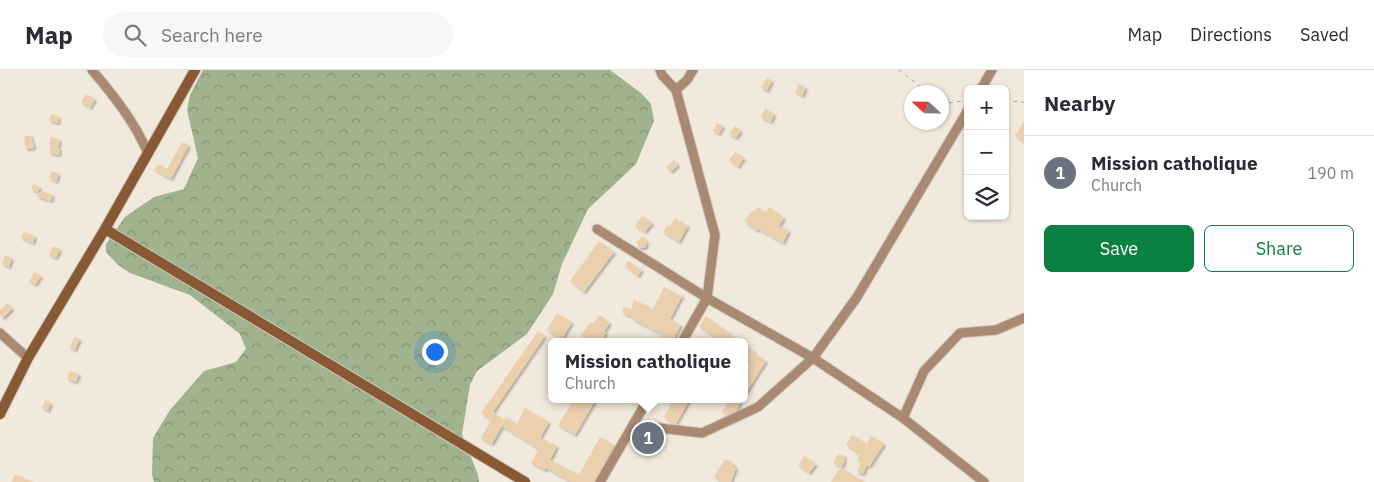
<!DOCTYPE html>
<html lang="en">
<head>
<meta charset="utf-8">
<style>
	body { margin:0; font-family:"IBM Plex Sans",sans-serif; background:#f7f7f7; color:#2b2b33 }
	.controls { position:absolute; right:15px; top:15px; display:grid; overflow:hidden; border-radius:8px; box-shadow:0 1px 4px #0004 }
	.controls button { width:45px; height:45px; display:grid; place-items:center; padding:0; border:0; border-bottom:1px solid #e1e1e2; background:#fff; color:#2b2b33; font:25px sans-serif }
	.compass { position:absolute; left:904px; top:15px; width:45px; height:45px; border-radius:50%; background:#fff; box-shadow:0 1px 4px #0004; rotate:292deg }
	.you { position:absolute; left:434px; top:281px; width:18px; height:18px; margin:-12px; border:4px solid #fff; border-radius:50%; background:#1a73e8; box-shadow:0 0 0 8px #1a73e833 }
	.badge { display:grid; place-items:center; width:32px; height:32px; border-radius:50%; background:#0b8043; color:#fff; font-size:16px; font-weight:700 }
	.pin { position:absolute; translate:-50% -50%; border:2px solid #fff; box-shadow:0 1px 5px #0006 }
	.popup { position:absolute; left:548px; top:268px; width:200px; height:65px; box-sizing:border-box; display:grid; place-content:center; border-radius:8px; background:#fff; filter:drop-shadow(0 1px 4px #0005); font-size:16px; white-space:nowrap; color:#7c7c81 }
	.popup b { font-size:19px; color:#2b2b33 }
	.popup::after { content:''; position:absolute; left:50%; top:100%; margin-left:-10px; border:10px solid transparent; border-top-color:#fff }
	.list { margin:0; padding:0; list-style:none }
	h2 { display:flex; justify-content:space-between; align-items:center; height:65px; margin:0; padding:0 20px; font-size:21px }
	h2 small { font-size:16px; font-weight:400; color:#7c7c81 }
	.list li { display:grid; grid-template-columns:32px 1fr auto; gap:15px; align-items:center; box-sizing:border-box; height:75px; padding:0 20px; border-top:1px solid #e1e1e2 }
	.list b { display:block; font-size:19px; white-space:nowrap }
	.list p { margin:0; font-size:16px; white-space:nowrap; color:#7c7c81 }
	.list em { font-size:16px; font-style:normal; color:#7c7c81 }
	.actions { display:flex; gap:10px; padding:15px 20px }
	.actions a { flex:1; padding:11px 0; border:1px solid #0b8043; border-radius:8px; text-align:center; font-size:18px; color:#0b8043 }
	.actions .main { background:#0b8043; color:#fff }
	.icon { flex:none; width:28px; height:28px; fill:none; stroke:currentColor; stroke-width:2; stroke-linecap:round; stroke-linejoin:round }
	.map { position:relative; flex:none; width:1024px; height:412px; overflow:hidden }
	header { display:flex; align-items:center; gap:30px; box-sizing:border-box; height:70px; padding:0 25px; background:#fff; border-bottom:1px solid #e1e1e2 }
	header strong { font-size:24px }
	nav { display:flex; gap:28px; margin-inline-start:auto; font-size:18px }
	.search { width:350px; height:45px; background:#f7f7f7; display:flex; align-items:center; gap:12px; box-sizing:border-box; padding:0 18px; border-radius:28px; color:#7c7c81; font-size:19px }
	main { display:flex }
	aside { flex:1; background:#fff }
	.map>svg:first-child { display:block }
	.forest { fill:url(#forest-crowns) }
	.building { fill:#ebd0ad; filter:url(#shadow) }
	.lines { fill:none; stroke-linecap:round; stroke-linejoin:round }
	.street-casing { stroke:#cdc5bb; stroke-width:11 }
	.secondary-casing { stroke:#cdc5bb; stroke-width:12 }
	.path { stroke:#aea69d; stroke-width:1; stroke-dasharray:4 4; stroke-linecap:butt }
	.street { stroke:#a98971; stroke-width:9 }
	.secondary { stroke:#875a35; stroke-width:10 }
</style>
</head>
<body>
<header>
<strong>Map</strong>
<div class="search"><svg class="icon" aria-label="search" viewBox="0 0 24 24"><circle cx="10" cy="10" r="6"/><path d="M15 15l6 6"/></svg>Search here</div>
<nav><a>Map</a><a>Directions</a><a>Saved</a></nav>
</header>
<main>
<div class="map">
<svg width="1024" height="412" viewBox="0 0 1024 412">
	<defs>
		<pattern id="forest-crowns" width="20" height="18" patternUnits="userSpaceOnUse" patternTransform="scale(1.25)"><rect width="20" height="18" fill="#a0b28e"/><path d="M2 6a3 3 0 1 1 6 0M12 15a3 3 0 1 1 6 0" fill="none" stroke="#839275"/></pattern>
		<filter id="shadow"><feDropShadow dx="2" dy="2" stdDeviation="1" flood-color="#0004"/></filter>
	</defs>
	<rect width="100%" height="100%" fill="#f2e9dd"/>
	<path class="forest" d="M203,0H610L641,23L651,34L654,51L636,94L588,139L562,194L553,224L527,264L477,301L470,315L462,364L478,405L479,412H154L152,405L153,368L170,340L204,301L236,292L246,279L240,264L190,225L130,203L117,194L106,182V174L125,147L154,127L184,119L198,88L187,40L190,25Z"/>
	<path class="building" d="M767,8L772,11L767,21L761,18Z
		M799,14L806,18L802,26L795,22Z
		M86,24L95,29L90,38L81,32Z
		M765,39L774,44L771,52L761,47Z
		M51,44L59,47L58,53L49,51Z
		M1024,51V72L1015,66Z
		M717,53L723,56L719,64L713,61Z
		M735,56L741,61L736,68L729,64Z
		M31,65L34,78L26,79L24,67Z
		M51,67L60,70L58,78L60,79L59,85L49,83L51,75L49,74Z
		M182,72L189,75L171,109L154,100L158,94L167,99Z
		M735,82L744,88L738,97L729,90Z
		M674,90L678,95L671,102L666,97Z
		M52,101L59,104L56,112L49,108Z
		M33,114L40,117L38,122L31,119Z
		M42,121L53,125L51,131L36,126Z
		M757,137L766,142L769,137L784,148L779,156L789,161L783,173L758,159L757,161L746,153L747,152L745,151L749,145L753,140L755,141Z
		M642,146L652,153L645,162L635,156Z
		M675,148L688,156L679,172L663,162L668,154L670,156Z
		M24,162L35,166L33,173L21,168Z
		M643,166L647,173L645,178H641L638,177L637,171Z
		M599,171L614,182L584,222L570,211Z
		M53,176L60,179L56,188L49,185Z
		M5,185L12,188L9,197L2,194Z
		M628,191L642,200L638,206L625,196Z
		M34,202L41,206L35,215L29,211Z
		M664,217L682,226L670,249L681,255L672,272H658L662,264L632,249L634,247L624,244L622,241L623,238L626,237L631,239L634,230L653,239Z
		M7,233L12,239L3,248L0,244V240Z
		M557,243L572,252L562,269L547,260Z
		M600,245L610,253L604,261L606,262L602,272H592L581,265L590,252L593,254Z
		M706,246L741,272H721L699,256Z
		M538,261L545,266L493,342L504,350L506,347L517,354L525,338L549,352L540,368L557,376L550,390L579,405L600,367L614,375L594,412H571L546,398L545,400L531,393L539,379L502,356L492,374L481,368L491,350L481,343Z
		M74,267L80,269L75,280L70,278Z
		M744,274L756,283L755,284L766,291L744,326V306L751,294L744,289Z
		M70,301L79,304L76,312L67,309Z
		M574,329L580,332L581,329H596L575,365L558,355Z
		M674,329H690L676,354L664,347Z
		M730,329H742L736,341L727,345L722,342Z
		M45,330L51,333L48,341L42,338Z
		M852,365L867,374L871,366L884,374L869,397L867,395L863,404L857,402L861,392L857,389L860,384L846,375Z
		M839,384L845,386L844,389L845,390L842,397L833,393L837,385L838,386Z
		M804,386L816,394L809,403L798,395Z
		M725,389L734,394L733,396L736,398L731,412H722L714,407Z
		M840,397L864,412H831Z
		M15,404L33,412H12Z"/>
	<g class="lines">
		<defs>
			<path id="street" d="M92,0C114,26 134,51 148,83
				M660,0L662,5L676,20L715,165L707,228L682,272
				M981,19L992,0
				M676,20L687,10L693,0
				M597,159L707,228L813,288L903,348L984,412
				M0,263L28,288
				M903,348L924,301L960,263L996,260L1024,248
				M634,355L702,363L758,337L813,288L857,227L968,40
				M600,412L648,329"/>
			<path id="secondary" d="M105,159L525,412
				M0,344L28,288L105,159L195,0"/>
		</defs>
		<use href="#street" class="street-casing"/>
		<use href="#secondary" class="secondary-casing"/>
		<path class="path" d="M899,0L923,19L929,22
			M942,29L949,33L968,30
			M1005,31L1023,32L1024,33"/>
		<use href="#street" class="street"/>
		<use href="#secondary" class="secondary"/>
	</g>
</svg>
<div class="controls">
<button>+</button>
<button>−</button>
<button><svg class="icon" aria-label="layers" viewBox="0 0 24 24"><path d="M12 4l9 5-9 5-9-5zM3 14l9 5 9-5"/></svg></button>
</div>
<svg class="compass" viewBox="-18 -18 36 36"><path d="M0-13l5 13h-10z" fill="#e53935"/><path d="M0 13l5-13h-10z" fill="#7c7c81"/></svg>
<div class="you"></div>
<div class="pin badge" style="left:648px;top:368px;background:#6b7280">1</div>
<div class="popup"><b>Mission catholique</b>Church</div>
</div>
<aside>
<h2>Nearby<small></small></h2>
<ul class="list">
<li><span class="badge" style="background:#6b7280">1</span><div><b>Mission catholique</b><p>Church</p></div><em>190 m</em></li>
</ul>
<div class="actions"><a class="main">Save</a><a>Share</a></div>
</aside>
</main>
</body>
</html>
